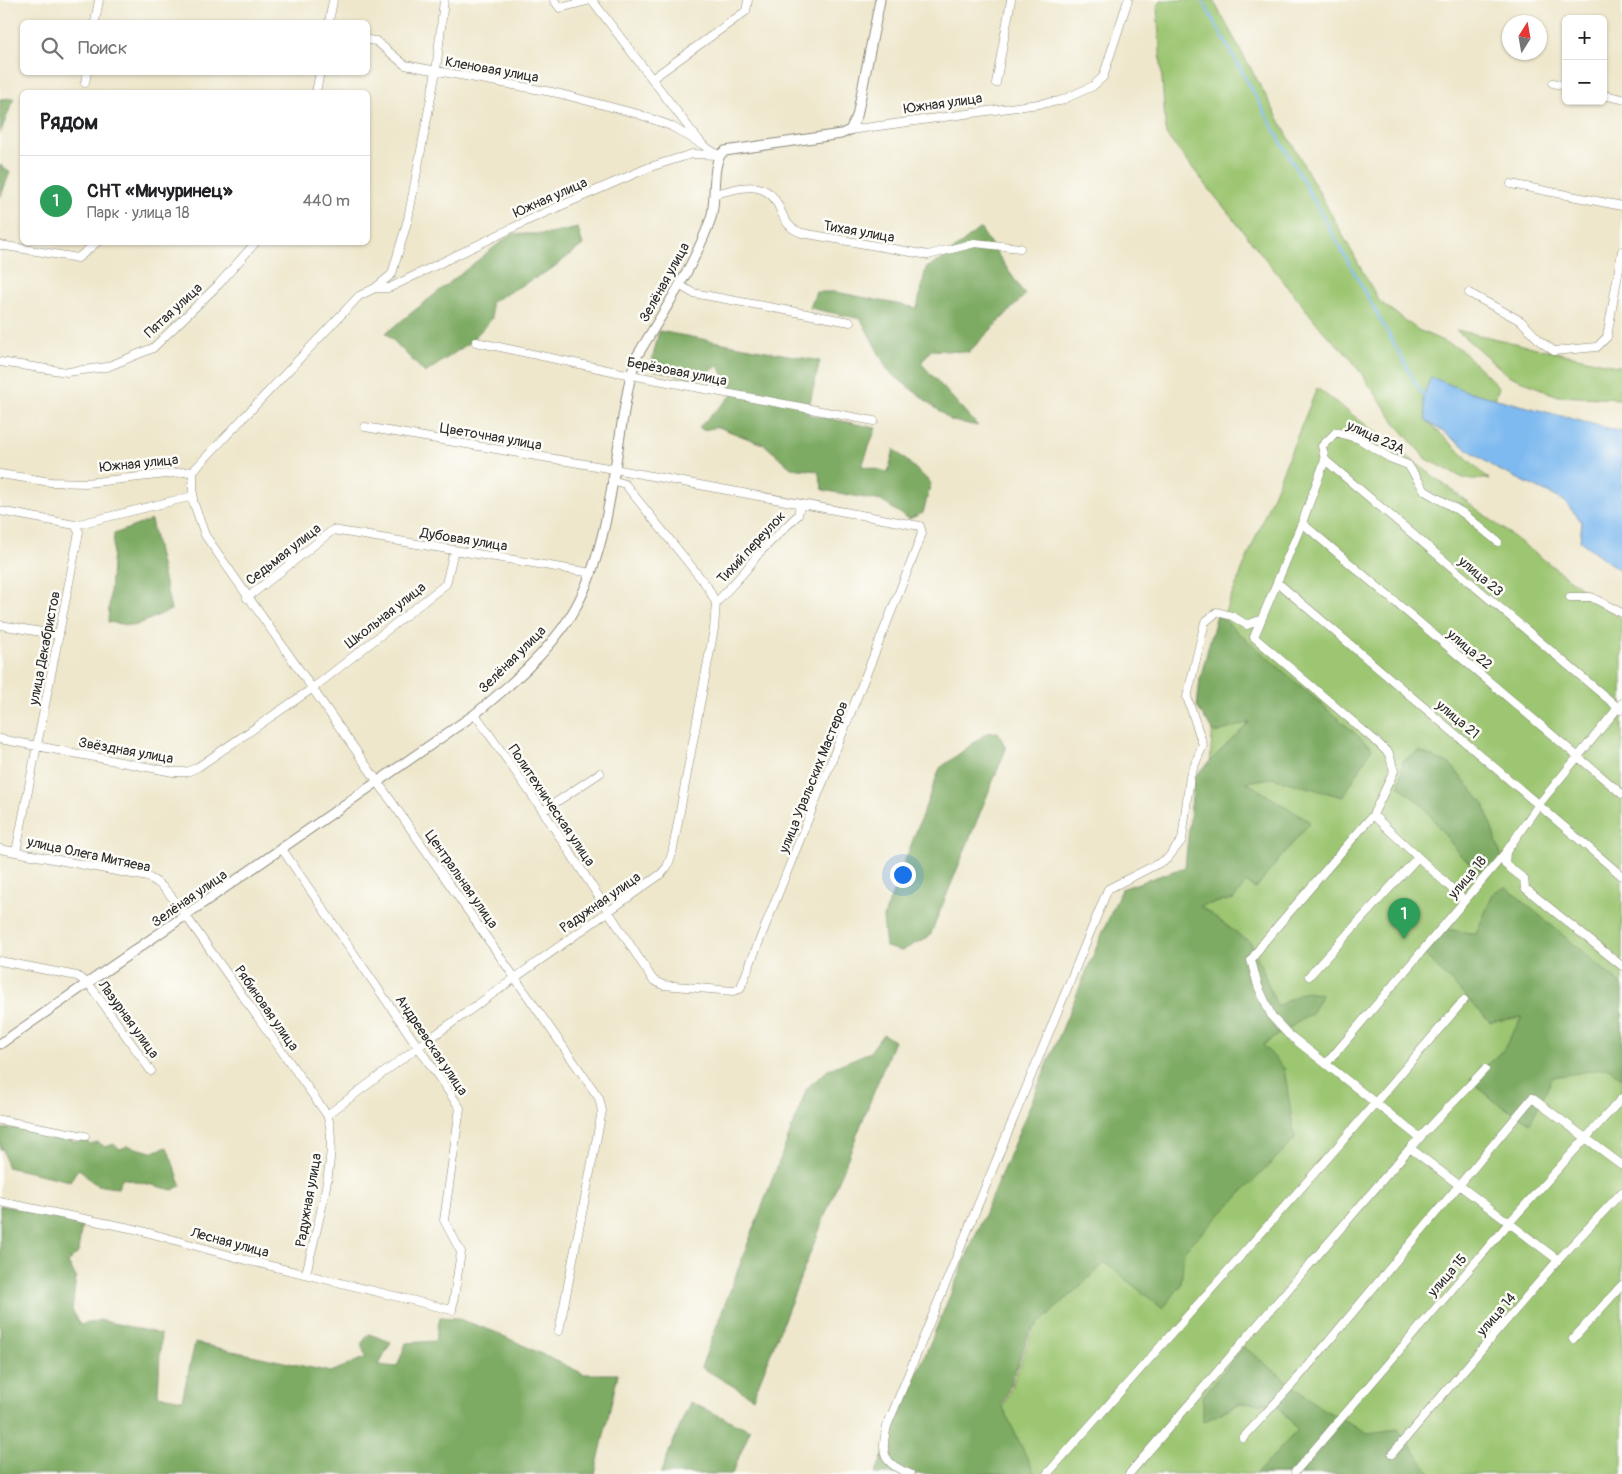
<!DOCTYPE html>
<html lang="ru">
<head>
<meta charset="utf-8">
<style>
	body { margin:0; font-family:Pangolin,sans-serif; background:#f6f6f6; color:#202124 }
	.controls { position:absolute; right:15px; top:15px; display:grid; overflow:hidden; border-radius:8px; box-shadow:0 1px 4px #0004 }
	.controls button { width:45px; height:45px; display:grid; place-items:center; padding:0; border:0; border-bottom:1px solid #e0e0e0; background:#fff; color:#202124; font:25px sans-serif }
	.compass { position:absolute; left:1502px; top:15px; width:45px; height:45px; border-radius:50%; background:#fff; box-shadow:0 1px 4px #0004; rotate:11deg }
	.you { position:absolute; left:902px; top:874px; width:18px; height:18px; margin:-12px; border:4px solid #fff; border-radius:50%; background:#1a73e8; box-shadow:0 0 0 8px #1a73e833 }
	.badge { display:grid; place-items:center; width:32px; height:32px; border-radius:50%; background:#1f6fb2; color:#fff; font-size:16px; font-weight:700 }
	.pin { position:absolute; translate:-50% -41px; filter:drop-shadow(0 1px 2px #0008) }
	.pin::after { content:''; position:absolute; top:26px; width:18px; height:15px; background:inherit; clip-path:polygon(0 0,100% 0,50% 100%) }
	.list { margin:0; padding:0; list-style:none }
	h2 { display:flex; justify-content:space-between; align-items:center; height:65px; margin:0; padding:0 20px; font-size:21px }
	h2 small { font-size:16px; font-weight:400; color:#757577 }
	.list li { display:grid; grid-template-columns:32px 1fr auto; gap:15px; align-items:center; box-sizing:border-box; height:90px; padding:0 20px; border-top:1px solid #e0e0e0 }
	.list b { display:block; font-size:19px; white-space:nowrap }
	.list p { margin:0; font-size:16px; white-space:nowrap; color:#757577 }
	.list em { font-size:16px; font-style:normal; color:#757577 }
	.icon { flex:none; width:28px; height:28px; fill:none; stroke:currentColor; stroke-width:2; stroke-linecap:round; stroke-linejoin:round }
	.map { position:relative; flex:none; width:1622px; height:1474px; overflow:hidden }
	.search { position:absolute; background:#fff; box-shadow:0 1px 4px #0004; left:20px; top:20px; width:350px; height:55px; display:flex; align-items:center; gap:12px; box-sizing:border-box; padding:0 18px; border-radius:8px; color:#757577; font-size:19px }
	.panel { position:absolute; background:#fff; box-shadow:0 1px 4px #0004; left:20px; top:90px; width:350px; height:155px; border-radius:8px }
	.map>svg:first-child { display:block }
	.green { fill:#9dc672; stroke:#64784e }
	.forest { fill:#7eab64; stroke:#546b48 }
	.water { fill:#7ebaf0; stroke:#54728e }
	.lines { fill:none; stroke-linecap:round; stroke-linejoin:round }
	.stream { stroke:#7ebaf0; stroke-width:2.5 }
	.minor-casing { stroke:#8c897c; stroke-width:9 }
	.tertiary-casing { stroke:#8c897c; stroke-width:11 }
	.minor { stroke:#fff; stroke-width:8 }
	.tertiary { stroke:#fff; stroke-width:9 }
	.labels { text-anchor:middle; stroke-width:5; stroke-linejoin:round; paint-order:stroke }
	.street-label { font-size:14px; fill:#2b2b2b; stroke:#fdfcf7 }
</style>
</head>
<body>
<div class="map">
<svg width="1622" height="1474" viewBox="0 0 1622 1474">
	<rect width="100%" height="100%" fill="#fdfcf7"/>
	<filter id="ink" filterUnits="userSpaceOnUse"><feTurbulence type="fractalNoise" baseFrequency=".02" numOctaves="2"/><feDisplacementMap in="SourceGraphic" scale="10" xChannelSelector="R" yChannelSelector="G"/><feConvolveMatrix kernelMatrix="1 2 1 2 8 2 1 2 1" color-interpolation-filters="sRGB"/></filter>
	<filter id="wash" filterUnits="userSpaceOnUse"><feTurbulence type="fractalNoise" baseFrequency=".0096" numOctaves="4" result="noise"/><feDisplacementMap in="SourceGraphic" scale="20" xChannelSelector="R" yChannelSelector="G"/><feGaussianBlur stdDeviation="1.12" result="paint"/><feColorMatrix in="noise" values="0 0 0 0 0 0 0 0 0 0 0 0 0 0 0 0 0 1.4 0 .05"/><feComposite in="paint" operator="in"/></filter>
	<g filter="url(#wash)">
		<rect width="100%" height="100%" fill="#eee7cc"/>
		<path class="green" d="M1160,0H1213L1379,301L1418,330L1459,348L1499,387L1495,399L1463,390L1426,420L1489,479H1465L1425,458L1397,425L1349,356L1324,332L1166,135L1157,8Z
			M1456,330L1622,367V399L1558,396L1508,375Z
			M1317,388L1622,619V1474H978L1170,971L1200,906L1220,624Z"/>
		<path class="forest" d="M14,98L0,134V99Z
			M0,165L10,172L0,198Z
			M578,228L583,245L550,270L491,302L492,319L469,343L425,373L386,333L511,234H550Z
			M980,228L1025,295L969,352L931,350L921,363L978,426L952,421L888,371L861,319L810,308L816,292H836L917,308L926,268L940,261Z
			M659,331L820,361L807,414L876,428L862,466L888,472L894,449L931,483L923,513L909,519L881,501L823,490L818,471L791,468L765,445L718,427L703,430L699,427L732,395L719,365L698,380L650,369Z
			M151,520L171,610L134,626L108,622L114,534Z
			M1217,614L1372,748L1343,797L1272,778L1246,782L1310,822L1255,889L1246,882L1234,899L1200,906L1252,944L1277,1006L1304,992L1322,994L1311,1014L1263,1045L1284,1068L1295,1139L1184,1251L1181,1285L1163,1309L1105,1263L1030,1332L1002,1406L1035,1474H875L1121,889L1185,867L1194,777L1250,722L1215,733L1197,707L1200,679Z
			M998,732L1006,749L930,936L901,951L886,947L883,919L940,768L987,733Z
			M1419,751L1450,764L1484,804L1502,859L1486,875L1460,855L1423,806L1399,786L1403,761Z
			M1506,887L1622,985V1078L1608,1068L1553,1077L1530,1123L1497,1103L1470,1080L1503,1050L1522,1017L1490,1022L1423,953L1447,929L1476,934L1494,892Z
			M883,1034L894,1041L753,1398L701,1367L807,1088L829,1069L870,1052Z
			M18,1128C38,1133 58,1132 75,1142L84,1139L90,1144L98,1142L105,1147L114,1144L120,1149L128,1146L152,1152L167,1147L181,1185L173,1190L122,1178L118,1188C110,1187 100,1187 93,1182C87,1178 86,1173 78,1169L70,1181L7,1167L3,1149H0V1129Z
			M0,1205L82,1223L78,1253L68,1263L76,1277L72,1310L80,1325L100,1320L161,1334L158,1395L182,1400L195,1343L331,1372L366,1357L361,1344L369,1334L391,1342L379,1365L397,1367L406,1343L435,1341L440,1317L457,1318L495,1332L584,1374H618L595,1474H0Z
			M1244,1347L1321,1408L1368,1433L1398,1429L1431,1474H1256L1298,1430L1276,1404L1241,1403L1203,1422V1396Z
			M690,1402L750,1430L732,1474H660Z"/>
		<path class="water" d="M1431,377L1463,390L1622,432V572L1580,541L1582,522L1563,500L1495,468L1426,420L1423,396Z"/>
		<g class="lines">
			<path class="stream" d="M1202,0L1423,396"/>
		</g>
	</g>
	<g filter="url(#ink)">
		<g class="lines">
			<defs>
				<path id="minor" d="M554,0L560,8L591,0
					M592,0L690,129L703,145L718,155
					M95,22L99,0
					M329,22L333,0
					M368,40L376,41L405,65L557,93L638,114L671,126L703,145
					M653,78L746,11L748,0
					M85,83L87,72
					M996,83L1011,0
					M1553,83L1566,86
					M316,92L320,72
					M1603,95L1622,99
					M850,130L1060,101L1093,86L1103,77L1128,0
					M1511,184L1622,206
					M715,194C728,191 745,185 758,188C786,195 775,225 802,233L928,255L975,243L1020,248
					M0,245L78,258L97,242
					M679,285L693,293L850,322
					M375,288L392,274L408,219L436,71L444,0
					M1469,293L1521,321L1541,342L1554,351L1597,347L1607,337L1622,251
					M476,342L631,375L874,421
					M0,362L67,372L107,367L153,348L218,285L256,242
					M365,427L614,469L920,526L922,533L916,550L740,989L733,991L663,985L653,980L543,811L475,714
					M1325,460L1621,710
					M193,471V501L205,535L599,1098L602,1111L559,1331
					M0,474L51,482L86,483L193,471L359,296L375,288H389L535,217L650,167L692,154L718,155
					M0,511L75,525L79,532L16,852
					M1302,523L1622,794
					M75,525L193,496
					M1278,583L1622,876
					M1570,597H1591L1622,613
					M247,598L333,530L592,573
					M716,603L746,570L759,553L798,515L800,505
					M0,625L59,635
					M0,739L173,772H187L198,767L313,688L446,584L454,550
					M543,811L600,773
					M1373,815L1464,900
					M0,849L148,877C165,885 175,901 186,916L327,1115C341,1149 314,1237 306,1274
					M1506,852L1505,864L1524,879L1525,888L1622,966
					M0,961L77,976L89,984L151,1071
					M1309,976L1418,857
					M1326,1064L1506,852L1539,804L1622,703
					M327,1115L418,1047L661,874L667,867L672,854L714,629L716,603L707,586L625,484L612,480
					M0,1120L85,1136
					M1420,1138L1288,1034L1272,1017L1258,986L1251,960L1264,942L1373,815L1394,771L1389,754L1379,744L1254,637L1302,523L1325,460L1322,446L1336,432L1359,439L1390,458L1408,465L1425,491L1463,513L1498,542
					M1410,1148L1558,1260
					M0,1202L135,1229L246,1260L452,1310L461,1252L444,1220L460,1108L282,849
					M1573,1339L1622,1285
					M1243,1438L1298,1378L1532,1098L1622,1165
					M1392,1454L1558,1260L1622,1192
					M1295,1472L1508,1224L1622,1098
					M910,1474C883,1463 880,1454 887,1426L1108,889L1167,859L1182,840L1190,776L1203,745L1187,697L1205,622L1217,612L1232,616L1247,625L1260,620
					M1047,1474L1326,1160L1464,1000
					M1129,1474L1410,1148L1485,1069"/>
				<path id="tertiary" d="M0,1044L475,714C509,686 546,655 570,617C613,548 613,453 631,375L637,356C663,312 694,267 711,218C717,201 710,158 725,151L841,134L850,130L857,116L880,0"/>
			</defs>
			<use href="#minor" class="minor-casing"/>
			<use href="#tertiary" class="tertiary-casing"/>
			<use href="#minor" class="minor"/>
			<use href="#tertiary" class="tertiary"/>
		</g>
	</g>
	<g class="labels">
		<g class="street-label">
			<text transform="translate(492 69) rotate(10)" y="5">Кленовая улица</text>
			<text transform="translate(943 103) rotate(-8)" y="5">Южная улица</text>
			<text transform="translate(550 197) rotate(-24)" y="5">Южная улица</text>
			<text transform="translate(859 231) rotate(10)" y="5">Тихая улица</text>
			<text transform="translate(664 282) rotate(-61)" y="5">Зелёная улица</text>
			<text transform="translate(173 310) rotate(-43)" y="5">Пятая улица</text>
			<text transform="translate(677 371) rotate(11)" y="5">Берёзовая улица</text>
			<text transform="translate(491 436) rotate(10)" y="5">Цветочная улица</text>
			<text transform="translate(1376 437) rotate(25)" y="5">улица 23А</text>
			<text transform="translate(139 463) rotate(-6)" y="5">Южная улица</text>
			<text transform="translate(464 539) rotate(9)" y="5">Дубовая улица</text>
			<text transform="translate(751 547) rotate(-47)" y="5">Тихий переулок</text>
			<text transform="translate(283 554) rotate(-38)" y="5">Седьмая улица</text>
			<text transform="translate(1481 576) rotate(40)" y="5">улица 23</text>
			<text transform="translate(385 615) rotate(-38)" y="5">Школьная улица</text>
			<text transform="translate(44 648) rotate(-79)" y="5">улица Декабристов</text>
			<text transform="translate(1470 649) rotate(40)" y="5">улица 22</text>
			<text transform="translate(512 659) rotate(-45)" y="5">Зелёная улица</text>
			<text transform="translate(1458 719) rotate(40)" y="5">улица 21</text>
			<text transform="translate(126 750) rotate(10)" y="5">Звёздная улица</text>
			<text transform="translate(813 777) rotate(-68)" y="5">улица Уральских Мастеров</text>
			<text transform="translate(552 805) rotate(56)" y="5">Политехническая улица</text>
			<text transform="translate(89 854) rotate(12)" y="5">улица Олега Митяева</text>
			<text transform="translate(1467 877) rotate(-50)" y="5">улица 18</text>
			<text transform="translate(462 879) rotate(55)" y="5">Центральная улица</text>
			<text transform="translate(189 898) rotate(-35)" y="5">Зелёная улица</text>
			<text transform="translate(600 902) rotate(-35)" y="5">Радужная улица</text>
			<text transform="translate(267 1008) rotate(55)" y="5">Рябиновая улица</text>
			<text transform="translate(129 1019) rotate(54)" y="5">Лазурная улица</text>
			<text transform="translate(432 1045) rotate(56)" y="5">Андреевская улица</text>
			<text transform="translate(308 1200) rotate(-80)" y="5">Радужная улица</text>
			<text transform="translate(230 1242) rotate(15)" y="5">Лесная улица</text>
			<text transform="translate(1447 1275) rotate(-49)" y="5">улица 15</text>
			<text transform="translate(1496 1314) rotate(-49)" y="5">улица 14</text>
		</g>
	</g>
</svg>
<div class="controls">
<button>+</button>
<button>−</button>
</div>
<svg class="compass" viewBox="-18 -18 36 36"><path d="M0-13l5 13h-10z" fill="#e53935"/><path d="M0 13l5-13h-10z" fill="#757577"/></svg>
<div class="you"></div>
<div class="pin badge" style="left:1404px;top:939px;background:#2e9e5b">1</div>
<div class="search"><svg class="icon" aria-label="search" viewBox="0 0 24 24"><circle cx="10" cy="10" r="6"/><path d="M15 15l6 6"/></svg>Поиск</div>
<section class="panel">
<h2>Рядом<small></small></h2>
<ul class="list">
<li><span class="badge" style="background:#2e9e5b">1</span><div><b>СНТ «Мичуринец»</b><p>Парк · улица 18</p></div><em>440 m</em></li>
</ul>
</section>
</div>
</body>
</html>
